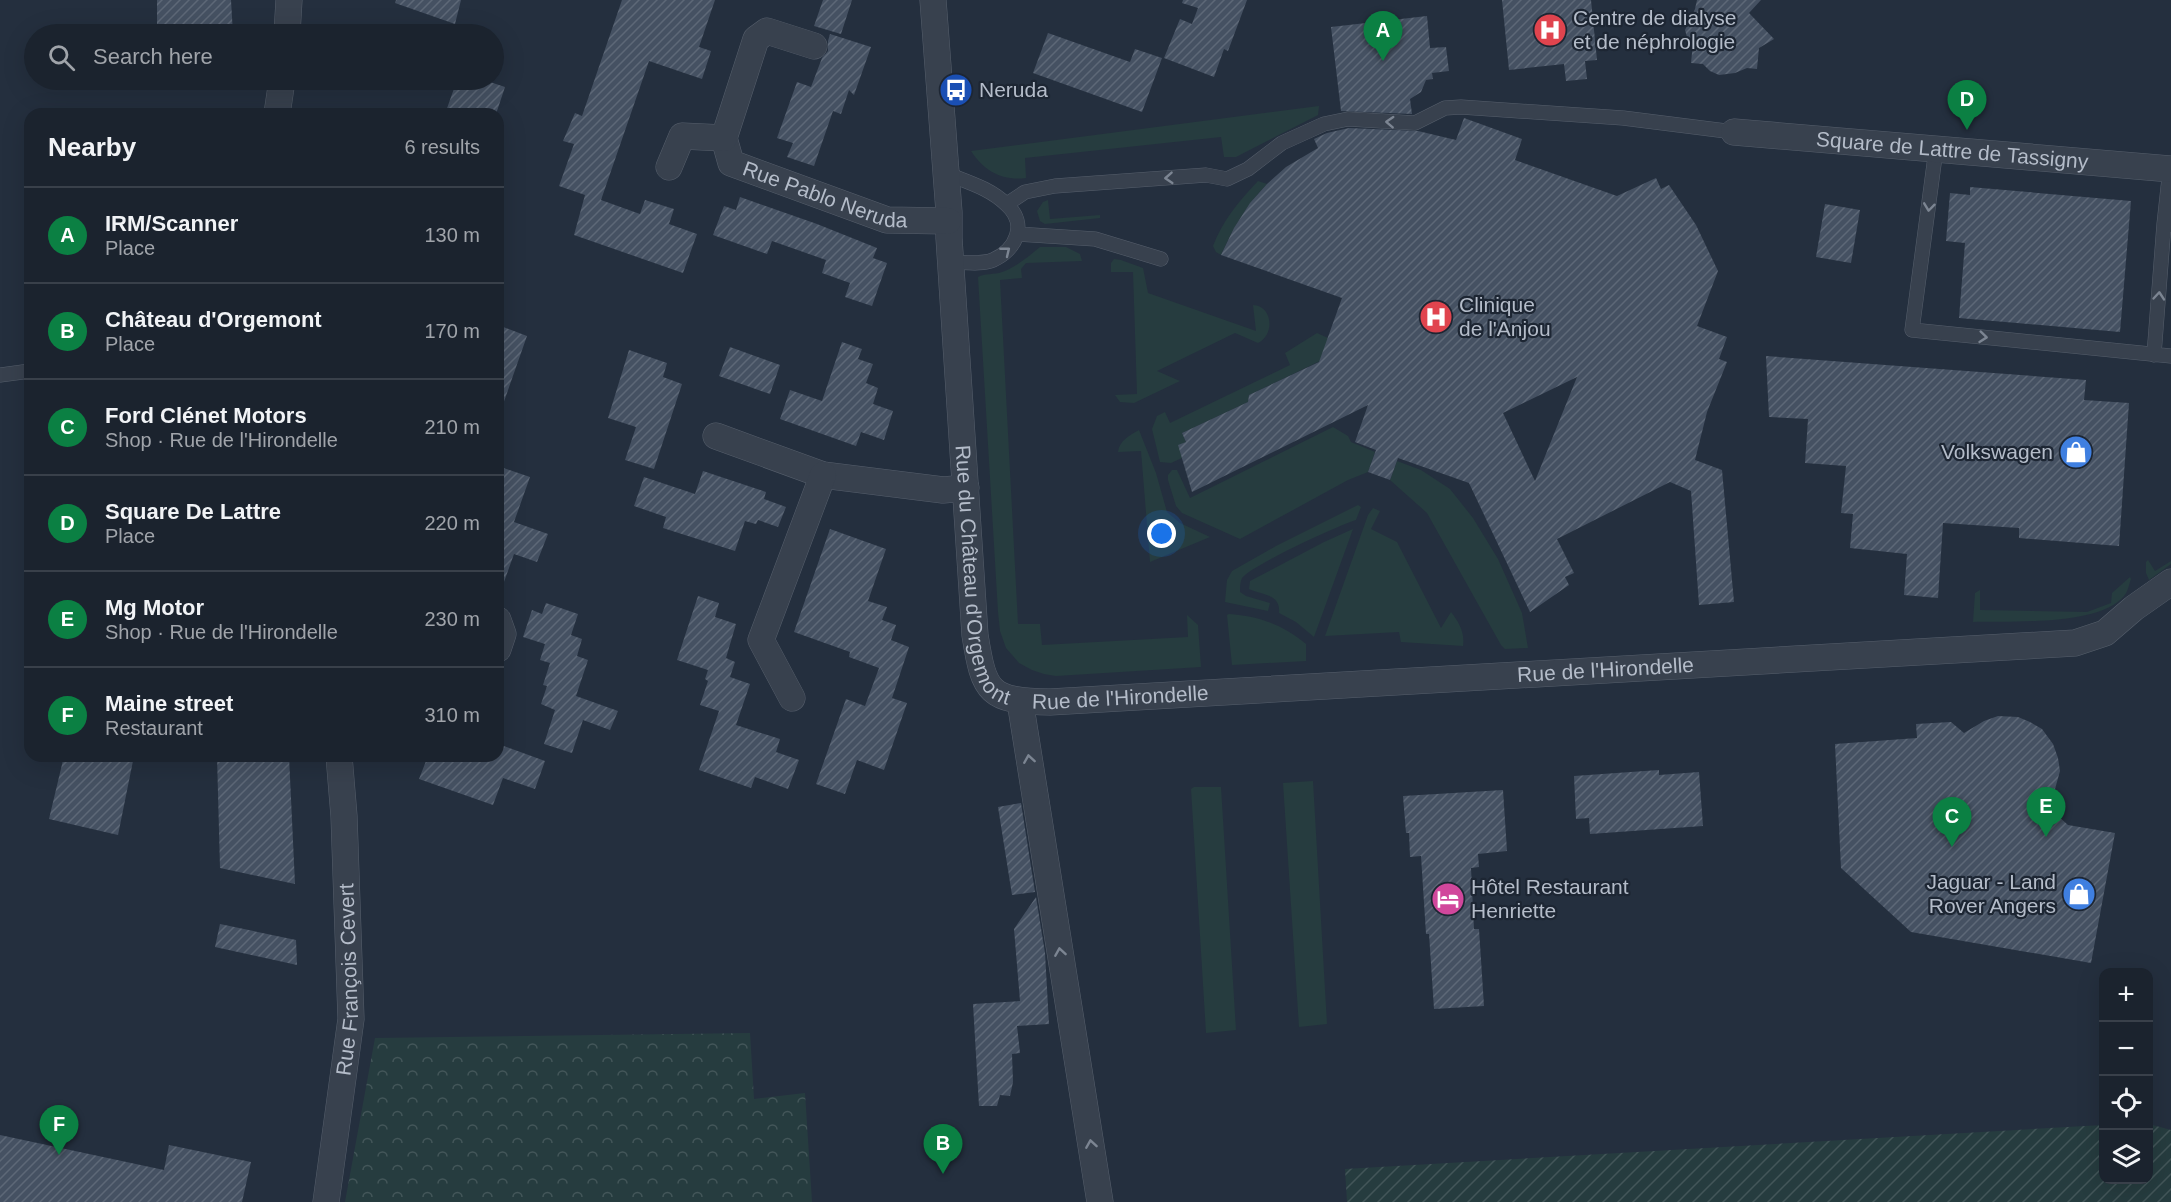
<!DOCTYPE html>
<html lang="en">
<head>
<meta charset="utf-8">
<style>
	body { margin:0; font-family:Arial,sans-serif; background:#282f3a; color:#f1f3f6 }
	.controls { position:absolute; right:18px; bottom:18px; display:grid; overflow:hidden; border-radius:12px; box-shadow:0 6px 24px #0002 }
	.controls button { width:54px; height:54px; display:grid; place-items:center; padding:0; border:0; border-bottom:2px solid #39404a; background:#1b232e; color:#f1f3f6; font:30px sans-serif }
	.you { position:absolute; left:1162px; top:534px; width:21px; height:21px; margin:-15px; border:4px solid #fff; border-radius:50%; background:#1a73e8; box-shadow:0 0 0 9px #1a73e833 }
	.badge { display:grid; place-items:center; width:39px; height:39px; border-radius:50%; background:#0b8043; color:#fff; font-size:20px; font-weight:700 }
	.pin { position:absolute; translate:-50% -50px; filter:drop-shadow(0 2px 3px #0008) }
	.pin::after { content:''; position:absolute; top:32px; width:21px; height:18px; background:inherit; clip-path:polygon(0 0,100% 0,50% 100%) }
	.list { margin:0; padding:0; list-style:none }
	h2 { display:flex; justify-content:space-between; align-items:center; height:78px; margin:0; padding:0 24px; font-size:26px }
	h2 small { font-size:20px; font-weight:400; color:#a0a4aa }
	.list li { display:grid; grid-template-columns:39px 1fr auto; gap:18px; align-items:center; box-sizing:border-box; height:96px; padding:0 24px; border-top:2px solid #39404a }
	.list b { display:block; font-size:22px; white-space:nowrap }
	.list p { margin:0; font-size:20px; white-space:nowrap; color:#a0a4aa }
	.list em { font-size:20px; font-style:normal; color:#a0a4aa }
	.icon { flex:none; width:33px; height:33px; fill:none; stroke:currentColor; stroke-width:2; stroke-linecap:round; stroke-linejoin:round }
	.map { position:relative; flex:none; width:2171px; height:1202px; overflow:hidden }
	.search { position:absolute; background:#1b232e; box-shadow:0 6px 24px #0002; left:24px; top:24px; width:480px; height:66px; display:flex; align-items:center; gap:15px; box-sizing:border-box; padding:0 21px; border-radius:33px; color:#a0a4aa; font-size:22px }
	.panel { position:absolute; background:#1b232e; box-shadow:0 6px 24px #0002; left:24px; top:108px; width:480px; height:654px; border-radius:18px }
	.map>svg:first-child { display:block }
	.grass { fill:#263c3f }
	.forest { fill:url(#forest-crowns) }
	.garden { fill:url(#garden-furrows) }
	.building { fill:url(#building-hatch); fill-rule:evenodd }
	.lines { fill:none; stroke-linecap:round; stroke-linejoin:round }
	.lane-casing { stroke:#565f6c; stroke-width:15 }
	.street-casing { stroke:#565f6c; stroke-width:27 }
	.lane { stroke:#38414e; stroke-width:14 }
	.street { stroke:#38414e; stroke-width:26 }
	.oneway { stroke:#7c8592 }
	.labels { text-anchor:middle; stroke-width:4.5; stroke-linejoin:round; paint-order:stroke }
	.poi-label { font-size:21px; fill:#b4bcc9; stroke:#1d2633; text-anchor:start }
	.street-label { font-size:21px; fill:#b4bcc9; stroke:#1d2633 }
</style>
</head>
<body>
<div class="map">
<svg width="2171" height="1202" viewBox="0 0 2171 1202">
	<defs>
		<pattern id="forest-crowns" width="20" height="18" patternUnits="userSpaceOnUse" patternTransform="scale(1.5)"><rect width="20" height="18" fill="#263c3f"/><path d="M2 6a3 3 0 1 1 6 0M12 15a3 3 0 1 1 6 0" fill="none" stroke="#435659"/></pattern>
		<pattern id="garden-furrows" width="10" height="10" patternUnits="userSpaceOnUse" patternTransform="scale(1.5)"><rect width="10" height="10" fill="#263c3f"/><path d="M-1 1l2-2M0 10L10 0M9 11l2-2" fill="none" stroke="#435659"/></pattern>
		<pattern id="building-hatch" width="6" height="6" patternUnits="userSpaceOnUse" patternTransform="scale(1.5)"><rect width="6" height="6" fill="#455162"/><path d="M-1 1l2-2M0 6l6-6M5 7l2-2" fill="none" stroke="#5d6877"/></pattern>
	</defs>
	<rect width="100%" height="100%" fill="#242f3e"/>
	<path class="grass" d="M1319,106L1318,115L1236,157H1224L1221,137L1025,158L1026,178C1002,181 984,171 971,151Z
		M1258,181L1267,184C1247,204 1233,228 1221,255L1216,252L1213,246C1223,220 1239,201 1258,181Z
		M1048,200L1050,219L1100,215V218L1045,224L1040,221L1037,211L1043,202Z
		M1040,247H1066L1080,254L1082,261L1026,263L1021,269L1022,278L1000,280L1018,624H1040L1042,645L1188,637L1187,615L1198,625L1201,667L1056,676L1044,674L1032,670L1019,663L1006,648L1000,631L998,612L978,277C985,273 994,275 1002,272C1016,267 1028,257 1040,247Z
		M1114,259L1121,260L1143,268L1148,293L1256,331L1253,305C1273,306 1275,335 1258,343L1235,333L1157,371L1180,381L1134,403L1120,402L1115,395L1137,394L1133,272H1111V263Z
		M1317,333L1328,338L1322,360L1249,395L1248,402L1182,433L1186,442L1179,446L1182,458L1171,463L1160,462L1152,429L1157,416L1165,412L1170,423L1290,365L1285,353Z
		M1333,427L1348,436L1351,442L1375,452L1368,472L1348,480L1240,539L1182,513L1176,506L1168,480V475L1172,470H1177L1190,498Z
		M1139,430L1156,473L1167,512L1180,523L1210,537L1150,562L1141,451L1118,452C1119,441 1130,435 1139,430Z
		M1397,461L1421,470L1450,489L1473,518L1498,559L1522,613L1528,648L1505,649L1501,645L1427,513L1390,480Z
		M1358,505L1361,507L1356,520C1339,525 1250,566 1242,578C1240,582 1240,587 1240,592L1246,596L1270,603L1268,611L1225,602L1227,580L1232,571L1276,546Z
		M1373,508L1380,511L1371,529L1397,542L1441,628L1451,612C1459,622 1465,633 1463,646L1401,642L1399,632L1325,636L1368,515Z
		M1353,529L1314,637L1296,622L1279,613C1281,594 1262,595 1249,589L1250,581L1324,542Z
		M2148,560L2155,571L2171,561V564L2149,580L2146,573V562Z
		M2130,577L2131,579C2129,584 2128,592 2124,596C2100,626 2010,621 1973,622L1975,593L1980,590V610L2087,612L2111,603L2112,593Z
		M1229,614C1259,616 1283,625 1306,644V661L1232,665L1227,615Z
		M1313,781L1327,1024L1299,1027L1283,783Z
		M1194,787H1221L1236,1030L1206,1033L1191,789Z"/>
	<path class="forest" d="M750,1033L754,1099L805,1093L812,1202H345L375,1038Z"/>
	<path class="garden" d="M2149,1124L2171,1130V1202H1347L1345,1169L2103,1125L2104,1180H2148Z"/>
	<path class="building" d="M157,0H231L233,34H157Z
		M396,0H461L455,24L395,3Z
		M622,0H715L699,47L711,51L702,79L649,61L601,200L640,214L645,200L674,209L669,224L697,234L683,273L574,235L585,195L559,186L574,144L563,141L575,113L582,116Z
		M823,0H852L841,34L814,26Z
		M1183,0H1247L1228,51L1224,49L1214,77L1164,58L1180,19L1192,24L1198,8L1182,3Z
		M1502,0H1591L1597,60L1585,61L1587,79L1566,81L1564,64L1509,70Z
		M1697,0H1761L1749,13L1774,39L1759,48L1757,69L1747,68L1735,73L1719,75L1710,71L1703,64L1691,63L1693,43L1687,37L1685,30L1695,9Z
		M1427,16L1430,48L1446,47L1449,71L1432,73L1433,79L1426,80L1421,92L1410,99L1412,114L1341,111L1331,27Z
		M1048,33L1130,62L1135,49L1162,58L1142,112L1033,73Z
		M830,34L871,47L854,95L849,90L841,114L833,111L814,166L787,157L793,143L777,138L797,82L811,87L822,58L828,51V41Z
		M457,80H484L505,87L496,114H445Z
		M1464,118L1522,139L1515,160L1617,196L1656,178L1661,189L1669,185L1696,225L1718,271L1697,326L1727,337L1719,359L1727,362L1707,412L1695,460L1722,470L1734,602L1699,605L1691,491L1670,482L1557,539L1574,573L1565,577L1569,585L1530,612L1469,483L1398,458L1390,480L1368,472L1376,450L1355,442L1368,405L1192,492L1178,445L1186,442L1182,433L1248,402L1249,395L1319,362L1342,298L1221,255L1234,228L1250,203L1267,184L1286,167L1318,148L1314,139L1327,133L1349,128L1418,131L1456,140ZM1577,377L1535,481L1503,413Z
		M1970,187L2131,201L2120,332L1959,318L1965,243L1946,241L1950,193L1970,195Z
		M740,197L817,224L877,248L873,258L887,263L872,306L845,297L850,283L822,273L826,260L772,241L767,254L713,235L724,206L736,210Z
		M1825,204L1860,210L1851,263L1816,257Z
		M498,325L527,336L501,410L498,409Z
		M842,342L862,349L858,359L873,364L866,383L878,388L873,404L893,411L884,440L861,432L856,446L780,419L790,390L822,401Z
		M730,347L780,365L770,394L719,376Z
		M629,350L667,363L663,377L682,384L654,469L625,460L636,427L608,418Z
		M1766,356L2086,380L2084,400L2129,403L2119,546L2019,538V528L1943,523L1938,598L1904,595L1907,554L1850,548L1853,514L1841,513L1846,466L1805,463L1808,419L1769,417Z
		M498,466L530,477L514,522L548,534L537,562L514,554L500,593L498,592Z
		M703,471L766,492L764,499L786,507L778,527L758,520L756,524L745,521L735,551L663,528L666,517L634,506L644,477L695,494Z
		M830,529L886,549L868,601L887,607L882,620L896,625L891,640L909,647L892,698L907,703L884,770L857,760L845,794L816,784L846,699L865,706L879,668L849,657L850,652L794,632Z
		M698,596L719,603L715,617L736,624L726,658L735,662L730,677L750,684L736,725L780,739L776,752L799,760L788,789L755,777L751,788L699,770L719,711L700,705L708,681L705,679L708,670L677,660Z
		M546,603L578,614L571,635L582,639L577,656L588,660L576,696L618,711L610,730L583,720L572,753L544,744L555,710L541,704L547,686L543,685L550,663L540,660L545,644L523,637L532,610L542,614Z
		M1998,716L2018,717L2030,722L2042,729L2053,744L2058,758L2060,771L2055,789L2047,806L2068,825L2115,833L2091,963L1911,932L1841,868L1835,744L1917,738L1916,724L1951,722L1964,733L1984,721Z
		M498,744L545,761L535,789L503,778L493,805L419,779L428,756H498Z
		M64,756H134L118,835L49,819Z
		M217,756H289L295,884L220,868Z
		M1659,770V775L1699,772L1703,826L1590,834L1589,818L1576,819L1574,776Z
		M1503,790L1507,851L1478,854L1479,867L1471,868L1474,929H1479L1484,1006L1434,1009L1429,934H1426L1421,856L1410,857L1409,833H1406L1403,796Z
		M1021,803L1035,892L1012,895L998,807Z
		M1036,897L1045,953L1049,1024L1017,1026L1020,1053L1012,1054L1013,1082L1010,1096L1000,1095L997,1106H979L973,1004L1020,1001L1014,929Z
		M220,924L296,940L297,965L215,947Z
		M0,1135L164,1170L169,1145L251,1162L242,1202H0Z"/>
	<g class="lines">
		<defs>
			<path id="lane" d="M1936,149L1912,330L2171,356
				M2170,169L2164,224L2171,225
				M945,173C967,182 990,188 1007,205C1028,224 1016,250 993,260C982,265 963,262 951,262
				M1007,204L1025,192L1055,186L1206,175L1227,179L1248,169L1282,143L1324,124L1348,119L1415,123L1445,108L1461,107L1623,118L1734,132
				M1017,234L1095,239L1161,259
				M2154,355L2164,224
				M0,375L30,371"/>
			<g id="street">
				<path id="s1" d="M933,0L949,212V238L975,635C984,693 989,701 1050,702L2075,643L2105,633L2134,608L2171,582"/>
				<path d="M287,34L289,0"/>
				<path d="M277,114L282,80"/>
				<path id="s2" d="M1734,132L2171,169"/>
				<path id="s3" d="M724,138L731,163L887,220L948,221"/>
				<path d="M669,167L682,136L724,138L756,39L767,31L814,46"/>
				<path d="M716,436L823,475L943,490L966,488"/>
				<path d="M498,620L503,634L498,649"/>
				<path d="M792,698L761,640L823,475"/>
				<path d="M1020,701L1100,1202"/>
				<path id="s4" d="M326,1202L351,1019L344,816L339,756"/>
			</g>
		</defs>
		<use href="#lane" class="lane-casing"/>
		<use href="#street" class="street-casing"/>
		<use href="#lane" class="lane"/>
		<use href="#street" class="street"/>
	</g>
	<defs><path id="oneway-chevron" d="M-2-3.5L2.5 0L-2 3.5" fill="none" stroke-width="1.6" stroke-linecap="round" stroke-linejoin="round" transform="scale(1.5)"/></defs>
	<g class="oneway">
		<use href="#oneway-chevron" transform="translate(1390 122) rotate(-177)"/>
		<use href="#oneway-chevron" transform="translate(1169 178) rotate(176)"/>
		<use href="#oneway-chevron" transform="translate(1929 207) rotate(97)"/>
		<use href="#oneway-chevron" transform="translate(1006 251) rotate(-39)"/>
		<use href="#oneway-chevron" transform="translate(2159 296) rotate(-85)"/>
		<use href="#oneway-chevron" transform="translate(1983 337) rotate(6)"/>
		<use href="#oneway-chevron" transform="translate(1029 759) rotate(-99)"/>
		<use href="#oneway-chevron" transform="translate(1060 952) rotate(-99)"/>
		<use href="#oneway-chevron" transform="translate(1091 1144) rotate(-99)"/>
	</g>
	<defs>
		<symbol id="hospital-disc" viewBox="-11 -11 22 22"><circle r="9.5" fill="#e0444e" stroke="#1d2633"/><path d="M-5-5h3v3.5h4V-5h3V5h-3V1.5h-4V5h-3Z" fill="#fff"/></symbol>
		<symbol id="bus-disc" viewBox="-11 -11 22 22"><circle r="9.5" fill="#1a4fb4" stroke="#1d2633"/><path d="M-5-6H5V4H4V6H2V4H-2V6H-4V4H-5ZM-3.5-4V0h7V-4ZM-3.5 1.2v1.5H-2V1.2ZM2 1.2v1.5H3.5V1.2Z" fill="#fff"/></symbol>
		<symbol id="shop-disc" viewBox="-11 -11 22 22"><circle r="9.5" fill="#3f7fe0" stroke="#1d2633"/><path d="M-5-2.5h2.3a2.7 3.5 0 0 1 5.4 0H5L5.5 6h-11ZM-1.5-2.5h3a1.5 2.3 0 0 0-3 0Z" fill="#fff"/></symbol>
		<symbol id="hotel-disc" viewBox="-11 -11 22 22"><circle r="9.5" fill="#d1479c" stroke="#1d2633"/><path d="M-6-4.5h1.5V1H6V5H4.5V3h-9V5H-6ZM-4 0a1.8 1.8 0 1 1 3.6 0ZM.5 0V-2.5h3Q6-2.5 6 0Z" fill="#fff"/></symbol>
	</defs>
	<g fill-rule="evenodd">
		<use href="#hospital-disc" x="1531" y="11" width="38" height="38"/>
		<use href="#bus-disc" x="937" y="71" width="38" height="38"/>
		<use href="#hospital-disc" x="1417" y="298" width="38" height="38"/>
		<use href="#shop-disc" x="2057" y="433" width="38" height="38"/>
		<use href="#shop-disc" x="2060" y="875" width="38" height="38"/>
		<use href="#hotel-disc" x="1429" y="880" width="38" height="38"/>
	</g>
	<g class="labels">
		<g class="poi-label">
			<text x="1573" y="25">Centre de dialyse<tspan x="1573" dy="24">et de néphrologie</tspan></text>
			<text x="979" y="97">Neruda</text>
			<text x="1459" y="312">Clinique<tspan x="1459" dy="24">de l'Anjou</tspan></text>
			<text x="2053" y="459" text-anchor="end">Volkswagen</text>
			<text x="2056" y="889" text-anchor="end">Jaguar - Land<tspan x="2056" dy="24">Rover Angers</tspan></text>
			<text x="1471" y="894">Hôtel Restaurant<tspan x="1471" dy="24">Henriette</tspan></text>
		</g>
		<g class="street-label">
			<text dy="7" stroke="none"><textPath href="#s2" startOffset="219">Square de Lattre de Tassigny</textPath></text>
			<text dy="7" stroke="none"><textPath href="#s3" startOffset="126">Rue Pablo Neruda</textPath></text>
			<text dy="7" stroke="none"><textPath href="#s1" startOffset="580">Rue du Château d'Orgemont</textPath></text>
			<text dy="7" stroke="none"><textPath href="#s1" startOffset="1311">Rue de l'Hirondelle</textPath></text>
			<text dy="7" stroke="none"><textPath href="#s1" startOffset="825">Rue de l'Hirondelle</textPath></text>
			<text dy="7" stroke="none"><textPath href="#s4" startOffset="224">Rue François Cevert</textPath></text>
		</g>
	</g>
</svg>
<div class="controls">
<button>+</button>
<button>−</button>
<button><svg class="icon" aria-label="locate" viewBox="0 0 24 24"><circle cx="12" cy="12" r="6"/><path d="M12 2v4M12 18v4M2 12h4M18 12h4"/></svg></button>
<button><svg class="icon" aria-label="layers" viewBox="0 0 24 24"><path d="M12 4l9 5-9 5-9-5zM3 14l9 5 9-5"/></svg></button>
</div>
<div class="you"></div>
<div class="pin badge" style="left:1383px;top:61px">A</div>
<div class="pin badge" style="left:943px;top:1174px">B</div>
<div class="pin badge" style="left:1952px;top:847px">C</div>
<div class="pin badge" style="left:1967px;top:130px">D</div>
<div class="pin badge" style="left:2046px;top:837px">E</div>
<div class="pin badge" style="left:59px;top:1155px">F</div>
<div class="search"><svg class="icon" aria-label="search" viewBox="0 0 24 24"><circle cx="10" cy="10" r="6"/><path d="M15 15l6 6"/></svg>Search here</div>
<section class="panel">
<h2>Nearby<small>6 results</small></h2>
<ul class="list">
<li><span class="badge">A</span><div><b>IRM/Scanner</b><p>Place</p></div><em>130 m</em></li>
<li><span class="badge">B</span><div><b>Château d'Orgemont</b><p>Place</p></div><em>170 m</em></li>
<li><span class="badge">C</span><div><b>Ford Clénet Motors</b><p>Shop · Rue de l'Hirondelle</p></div><em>210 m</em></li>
<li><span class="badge">D</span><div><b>Square De Lattre</b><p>Place</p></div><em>220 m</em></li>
<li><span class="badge">E</span><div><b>Mg Motor</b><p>Shop · Rue de l'Hirondelle</p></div><em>230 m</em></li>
<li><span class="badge">F</span><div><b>Maine street</b><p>Restaurant</p></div><em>310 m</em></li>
</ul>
</section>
</div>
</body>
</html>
